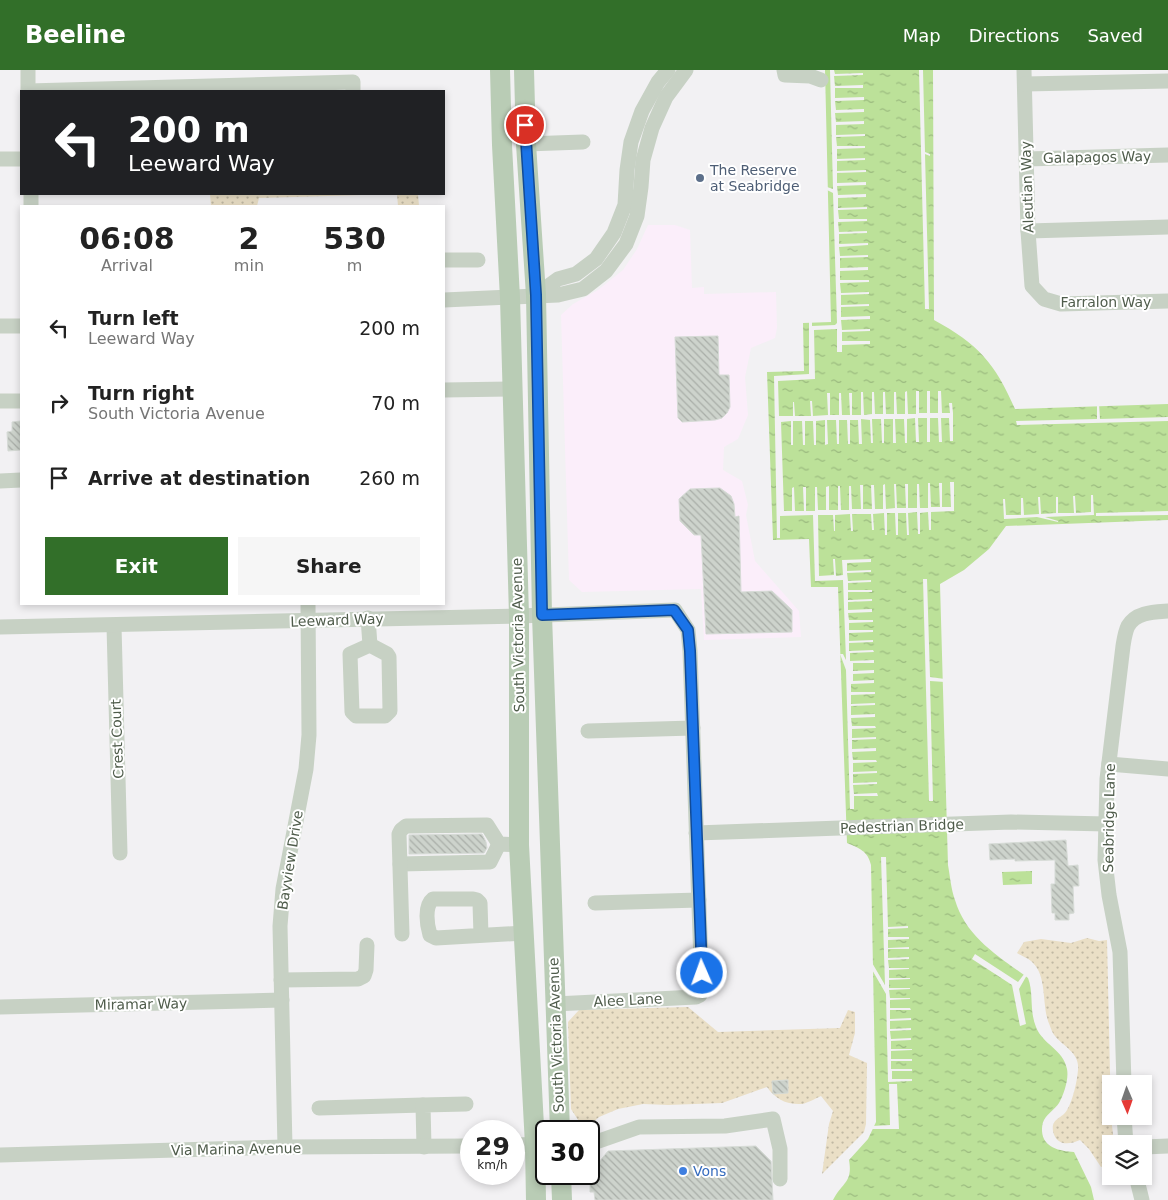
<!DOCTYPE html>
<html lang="en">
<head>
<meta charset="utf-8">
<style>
  :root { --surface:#fff; --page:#f6f6f6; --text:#222; --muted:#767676; --accent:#326f29 }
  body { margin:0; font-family:"DejaVu Sans",sans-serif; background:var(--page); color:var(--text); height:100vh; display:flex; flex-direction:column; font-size:19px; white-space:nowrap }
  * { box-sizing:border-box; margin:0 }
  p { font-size:16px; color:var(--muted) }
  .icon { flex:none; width:28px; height:28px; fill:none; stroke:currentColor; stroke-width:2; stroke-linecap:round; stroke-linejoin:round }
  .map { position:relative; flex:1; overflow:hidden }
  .details { position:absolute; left:20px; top:135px; width:425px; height:400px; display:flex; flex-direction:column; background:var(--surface); border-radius:0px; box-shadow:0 2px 8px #0003 }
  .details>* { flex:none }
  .hud { position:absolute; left:20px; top:20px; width:425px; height:105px; border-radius:0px; box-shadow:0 2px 8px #0003; background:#202124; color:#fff; overflow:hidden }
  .needle { width:32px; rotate:178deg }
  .fabs { position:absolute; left:1102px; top:1005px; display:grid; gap:10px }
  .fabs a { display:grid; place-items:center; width:50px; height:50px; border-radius:0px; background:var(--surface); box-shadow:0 2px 8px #0003; font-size:25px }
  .speed { position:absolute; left:460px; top:1050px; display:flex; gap:10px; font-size:25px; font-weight:700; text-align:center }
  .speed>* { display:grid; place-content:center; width:65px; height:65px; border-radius:50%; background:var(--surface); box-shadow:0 2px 8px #0003; line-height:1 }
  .speed small { font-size:12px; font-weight:400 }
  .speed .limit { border:2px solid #111; border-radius:8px; background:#fff; color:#111 }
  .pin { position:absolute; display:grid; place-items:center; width:42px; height:42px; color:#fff; margin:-21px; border:2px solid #fff; border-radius:50%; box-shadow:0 1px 5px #0007 }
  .me { position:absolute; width:55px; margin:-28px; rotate:358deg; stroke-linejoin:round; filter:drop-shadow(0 0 4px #0008) }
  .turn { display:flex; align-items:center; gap:18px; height:105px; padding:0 25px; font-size:22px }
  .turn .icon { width:65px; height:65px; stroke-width:2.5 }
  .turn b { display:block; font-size:35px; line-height:42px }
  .eta { display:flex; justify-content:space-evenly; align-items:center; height:85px; text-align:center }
  .eta b { font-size:30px; font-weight:800; line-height:35px }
  .action { display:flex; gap:10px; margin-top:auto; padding:10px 25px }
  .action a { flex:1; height:58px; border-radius:0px; background:var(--accent); color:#fff; font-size:20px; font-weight:800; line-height:58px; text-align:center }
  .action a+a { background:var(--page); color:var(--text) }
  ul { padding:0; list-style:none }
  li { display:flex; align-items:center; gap:15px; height:75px; padding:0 25px }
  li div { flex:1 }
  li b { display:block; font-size:19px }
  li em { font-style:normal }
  header { display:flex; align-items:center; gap:30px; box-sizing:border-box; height:70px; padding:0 25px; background:var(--accent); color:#fff }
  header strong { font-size:24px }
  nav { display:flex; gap:28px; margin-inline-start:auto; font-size:18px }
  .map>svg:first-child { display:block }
  .commercial { fill:#fbeefa }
  .park { fill:url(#park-dots) }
  .water { fill:url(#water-ripples) }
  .pier { fill:#f2f1f3 }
  .building { fill:url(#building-back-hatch); stroke:#d6dbd6 }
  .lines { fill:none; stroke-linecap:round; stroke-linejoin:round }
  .minor { stroke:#c7d1c4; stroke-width:15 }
  .major { stroke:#b9ccb5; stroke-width:20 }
  .route-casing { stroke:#114b97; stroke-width:12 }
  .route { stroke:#1a73e8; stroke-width:9 }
  .service-dot { fill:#5c6f8a; stroke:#fff; stroke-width:2 }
  .shop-dot { fill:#3f7fe0; stroke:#fff; stroke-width:2 }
  .labels { text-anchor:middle; stroke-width:4; stroke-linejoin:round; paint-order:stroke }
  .street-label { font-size:14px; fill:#4f5c4b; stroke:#fff }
  .service-label { font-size:14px; fill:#4e5e75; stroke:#fff; text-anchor:start }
  .shop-label { font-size:14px; fill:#366cbe; stroke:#fff; text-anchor:start }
</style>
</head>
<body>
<header>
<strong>Beeline</strong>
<nav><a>Map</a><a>Directions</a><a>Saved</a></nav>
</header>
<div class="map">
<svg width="1168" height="1130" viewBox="0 0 1168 1130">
  <defs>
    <pattern id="park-dots" width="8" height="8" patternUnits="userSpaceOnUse" patternTransform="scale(1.25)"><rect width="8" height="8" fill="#eadfc6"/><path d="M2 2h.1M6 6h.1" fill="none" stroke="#c0b8a3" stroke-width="1.8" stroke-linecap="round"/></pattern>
    <pattern id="water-ripples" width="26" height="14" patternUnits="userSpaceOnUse" patternTransform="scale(1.25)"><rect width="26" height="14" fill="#bce199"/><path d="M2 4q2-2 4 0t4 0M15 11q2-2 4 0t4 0" fill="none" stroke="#9bba7f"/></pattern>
    <pattern id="building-back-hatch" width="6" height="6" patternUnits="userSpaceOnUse" patternTransform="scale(1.25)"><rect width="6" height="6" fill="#cdd3cc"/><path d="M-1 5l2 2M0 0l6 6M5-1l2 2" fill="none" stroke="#a9aea8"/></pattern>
  </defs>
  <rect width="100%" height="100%" fill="#f2f1f3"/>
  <!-- commercial -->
  <path class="commercial" d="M648 155H675L690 160 692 218 704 217V224L776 222 777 258 775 268 751 278 745 307 748 345 738 369 724 377 723 400 742 411 748 435 746 445 755 491 799 541 801 567 704 570 701 519 582 522 569 510 561 245 573 234 598 220 623 200 637 179Z"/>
  <!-- park -->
  <g class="park">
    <path d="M210 124H418L419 136H398L397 124 259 128 257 136H211Z"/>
    <path d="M1087 868 1099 871 1107 870 1111 1046 1114 1074H1111V1094L1101 1097 1089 1079 1080 1070C1069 1075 1056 1076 1053 1061 1051 1048 1062 1049 1067 1040 1073 1030 1077 1012 1078 1000 1080 983 1064 977 1055 966 1053 964 1051 959 1050 956 1041 937 1048 908 1033 893 1030 889 1022 886 1017 883L1024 872 1041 869 1071 873Z"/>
    <path d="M688 937 718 962 840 958 848 940 855 942V963L849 985 867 993 866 1054 864 1062 822 1104 829 1054 833 1041 821 1026C816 1028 808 1033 802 1034 787 1035 775 1029 767 1017L722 1033 668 1035 643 1034 618 1039 599 1047 591 1054 582 1056 571 1039 568 952 579 940Z"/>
  </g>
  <!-- water -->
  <g class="water">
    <path d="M825 0H933L934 250C978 274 995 293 1015 339L1168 334V450L1006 456 989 479 964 500 940 514 948 795C950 806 951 819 955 830 966 867 998 886 1028 908 1034 923 1029 940 1036 957 1043 975 1063 979 1067 999 1069 1009 1064 1024 1059 1033 1055 1039 1048 1043 1044 1050 1042 1054 1042 1057 1042 1061 1043 1078 1060 1081 1074 1082L1091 1117 1094 1130H833C842 1112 853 1113 849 1090L868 1069 876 1052 871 795C868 781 859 778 847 773L838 517H811L809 469 773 470 767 302 804 301 803 253 831 252Z"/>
    <path d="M1032 801V814L1003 815 1002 802Z"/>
  </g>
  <!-- pier -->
  <g class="pier">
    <path d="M830 0H834L835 4 863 3V5L834 6 835 16 863 15V18H835V28L864 27V30L835 31 836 40 864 39V42L835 43 836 52 864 51V54L836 55V65L865 64V66L836 67 837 76H865V78L837 79V89L865 88V90L837 91V101L866 100V102L837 103V113L866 112V115L837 116 838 125 866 124V127L838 128V138L867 137V139L838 140 839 149H867V151L838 152 839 162 867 161V163L839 164V174L868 173V175L839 177 840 186 868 185V187L840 188V198L868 197V200L840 201V210H869V212L840 213 841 223 869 222V224L841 225V235L869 234V236L841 237V247L870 246V249L841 250 842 260 870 259V261L842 262V271H870V274L842 275V282H837V259L814 260 815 309 778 311 779 346H793V332H794L795 346H811L810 331H812L813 346 828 345 827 323H830V345H839V323H841L842 345H850L849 323H852V345H861V322H863L864 345 872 344V322H874L875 344H883V322H885L886 344H894V322H896L897 344H905V322L907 321 908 344H916V321H919V343H927V321H930V343H938V321H941L942 343H950L949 333H952L953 343V371H950L949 348H941L942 372H939L938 348H930V372H927V348H918L919 372H916L915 348 907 349V373H905L904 349H895L896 373H893V349H884V373H882L881 349H872L873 373H871L870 350 861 349 862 374H859L858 350H850V374H848L847 350H839V374H837L836 350H827L828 374 825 375V350L816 351V375H814L813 351H805V375H803L802 351H793V375H791V351L781 352 784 441H792V418L794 417 795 441H804L803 417H806V441H815V417H817L818 440H826V417L829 416V440H838V416H840L841 440H849V416H851L852 439H861L860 415H863V439H872L871 415H874L875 439H883V415L885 414 886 439 895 438 894 414H896L897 438H906L905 414H908V438H917V414H919L920 438H928V413H930L931 437H940L939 413H942V437H951L950 412H954V441L931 442V460H929L928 442 920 443V464H918L917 442 908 443 909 465H907L906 443H898V465H896L895 443H887V465H885L884 443 873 444 874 460H872L871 444H852L853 461H851L850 444 835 445V461H834L833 445H818L819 506 834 505 833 489H835L836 506 843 505 842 490 871 489V492L847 493V501L871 500V502L847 503 848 511 871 510V512L848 513V520H872V522H848V530L872 529V531L848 532V540L872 539V542L848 543 849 550H873V552L849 553V560H873V562L849 563V571L873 570V572L849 573V581L873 580 874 582 850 583V591L874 590V593H853V601L874 600V603L853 604V611L874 610V613L851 614V622H875V624L851 625V634L875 633V635L851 636V645L875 644V647L851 648 852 656H875L876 658 852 659V668L876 667V669L852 670V679L876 678V681L852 682 853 690H876L877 692 853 693V702L877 701V703L853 704V713L877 712V714L853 715 854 724 877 723 878 726H854V739H850L846 600 840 584H843L846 590 843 510 815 511 813 445 780 446V468H777L774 306 809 304V252H812V256L835 255 837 253 833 123 827 120V117L833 119Z"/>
    <path d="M919 0H923L925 82 930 84V86L925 84 929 239H925Z"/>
    <path d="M1097 334H1099L1100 349 1168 347V351L1017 355 1016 351 1097 349Z"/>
    <path d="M1091 425H1093L1094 445 1045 447 1058 451V452L1037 447 1004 449 1003 429H1005L1006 445H1021V428H1023L1024 445 1039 444 1038 427H1040L1041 444 1056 443V427H1058V443H1074L1073 426H1075L1076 443 1091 442Z"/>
    <path d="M1168 441V445L1096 446V443Z"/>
    <path d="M923 509H927L930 607 945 609V612L930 611 933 731H929Z"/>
    <path d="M881 787H886L888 857 908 856V858L888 859V867H909V869L888 870V878L909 877V879H888V888L909 887V889L888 890 889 898H909V899L889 900V908H910V909L889 910V918H910V919L889 920 890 928H910V929L890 930V938H910L911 940H890V949L911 948V950L890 951V959L911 958V960L890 961 891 969 911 968V970L891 971V979H912V980L891 981V989H912V991H891V999H912V1001H892V1009H912V1011L888 1012 886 924 871 898V891L885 915Z"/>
    <path d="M975 884 1018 912 1025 903 1027 905 1019 919 1026 954 1020 956 1012 915 972 889Z"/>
    <path d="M889 1014H897L899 1059H871L872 1056 890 1055Z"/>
  </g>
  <!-- building -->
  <g class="building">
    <path d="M718 266 719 305H729L730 337 727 343 722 348 715 350 682 352 678 348 675 267Z"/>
    <path d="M21 351V380L8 381 7 362 12 361V352Z"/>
    <path d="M720 418 731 426 734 434 735 447 739 446 741 522 772 521 792 540V562L706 564 701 465H694L680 451 679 429 690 419Z"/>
    <path d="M482 764 486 772 487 778 484 783 409 784V765Z"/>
    <path d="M1066 770 1068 796 1078 795 1079 816H1073L1074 843 1069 844V850H1055V843H1052L1051 814H1055V790L1015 791V789L990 790 989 774Z"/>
    <path d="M788 1010V1023L773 1024 772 1011Z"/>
    <path d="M756 1076 771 1091 773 1130H595L594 1122H590V1105L594 1104V1098L608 1081Z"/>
  </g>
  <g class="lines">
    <!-- minor -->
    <g class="minor">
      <path d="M28 0V21"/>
      <path d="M784 0 785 5 810 6 821 10"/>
      <path d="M1024 0 1028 161 1032 216 1044 229 1061 234 1168 231"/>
      <path d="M1025 14 1168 11"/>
      <path d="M28 21 353 12V21"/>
      <path d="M526 74 583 72"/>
      <path d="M0 89H21"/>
      <path d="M1026 89 1168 85"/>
      <path d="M31 124V136"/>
      <path d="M1028 161 1168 157"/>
      <path d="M444 190H478"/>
      <path d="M536 225 558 209 576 204 596 189 614 163 625 135 627 100 631 72 642 41 658 12 668 0"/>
      <path d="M444 230 558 225 583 219 606 201 626 174 637 146 641 117 643 90 652 58 666 27 686 0"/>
      <path d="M0 256H21"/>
      <path d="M444 320 513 319"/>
      <path d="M0 331H21"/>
      <path d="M0 411 21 410"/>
      <path d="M368 548 370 575 350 584 352 642 356 646H385L390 641 389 587 387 584 370 575"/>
      <path d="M114 556 120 783"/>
      <path d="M0 557 519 546 675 540 688 560 690 581 702 921 700 925 696 927 555 934"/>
      <path d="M588 661 693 658"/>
      <path d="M1109 694 1168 699"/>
      <path d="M696 763 1011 752 1107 754"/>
      <path d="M400 794 490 792 499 774"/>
      <path d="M595 833 699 830"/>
      <path d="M402 864 399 764 401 760 406 756 487 755 499 774 519 775"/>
      <path d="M481 865 480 833 477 830 473 829H433C424 836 427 855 430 865L436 868 524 863"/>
      <path d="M281 910 358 909 364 906 366 900 367 875"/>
      <path d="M0 937 282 930"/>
      <path d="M1124 1014 1120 882 1109 825 1105 790 1107 709 1123 576C1124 570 1125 562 1128 556 1136 542 1154 542 1168 541"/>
      <path d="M319 1038 423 1035"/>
      <path d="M1124 1046 1126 1074"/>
      <path d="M589 1073 599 1071 639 1057 725 1056 773 1049 780 1079V1109"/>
      <path d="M514 1075 546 1074"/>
      <path d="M285 1077 280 856 283 819 306 699 309 665 308 534"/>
      <path d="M424 1077 423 1035 466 1034"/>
      <path d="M1144 1077 1168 1076"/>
      <path d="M0 1085 285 1077 471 1076"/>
      <path d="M1136 1106 1142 1130"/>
    </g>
    <!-- major -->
    <g class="major">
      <path d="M500 0 502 75 510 228 519 546V775L535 1075 536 1130"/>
      <path d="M524 0 526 74 536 225 542 545 560 1061"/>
      <path d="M561 1104 562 1130"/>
    </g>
  </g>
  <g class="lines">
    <defs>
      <path id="route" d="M525 55 536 225 542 545 674 540 688 560 690 581 702 903"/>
    </defs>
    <!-- route casing -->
    <use href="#route" class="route-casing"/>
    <!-- route -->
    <use href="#route" class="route"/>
  </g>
  <!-- markers -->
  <circle class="service-dot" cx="700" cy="108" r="5"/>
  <circle class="shop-dot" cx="683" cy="1101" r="5"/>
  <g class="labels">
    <!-- street labels -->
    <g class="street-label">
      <text transform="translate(1097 87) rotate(-1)" y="5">Galapagos Way</text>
      <text transform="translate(1027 117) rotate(-92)" y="5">Aleutian Way</text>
      <text x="1106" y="237">Farralon Way</text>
      <text transform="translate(337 550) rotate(-2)" y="5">Leeward Way</text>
      <text transform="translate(518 565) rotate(-91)" y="5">South Victoria Avenue</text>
      <text transform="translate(117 669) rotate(-92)" y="5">Crest Court</text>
      <text transform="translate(1109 748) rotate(-89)" y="5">Seabridge Lane</text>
      <text transform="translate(902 756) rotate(-2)" y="5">Pedestrian Bridge</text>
      <text transform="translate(290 790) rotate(-81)" y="5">Bayview Drive</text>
      <text transform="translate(628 930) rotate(-3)" y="5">Alee Lane</text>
      <text transform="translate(141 934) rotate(-1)" y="5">Miramar Way</text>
      <text transform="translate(556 965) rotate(-92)" y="5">South Victoria Avenue</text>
      <text transform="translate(236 1079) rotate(-1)" y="5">Via Marina Avenue</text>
    </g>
    <!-- service labels -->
    <g class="service-label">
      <text x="710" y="105">The Reserve<tspan x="710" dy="16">at Seabridge</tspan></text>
    </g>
    <!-- shop labels -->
    <g class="shop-label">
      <text x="693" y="1106">Vons</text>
    </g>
  </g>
</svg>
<div class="fabs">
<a><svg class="needle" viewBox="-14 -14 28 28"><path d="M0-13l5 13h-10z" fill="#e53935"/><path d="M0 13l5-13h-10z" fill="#767676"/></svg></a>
<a><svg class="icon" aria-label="layers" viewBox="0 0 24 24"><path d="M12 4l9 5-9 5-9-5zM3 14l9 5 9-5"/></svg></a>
</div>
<div class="speed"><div>29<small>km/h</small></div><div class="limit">30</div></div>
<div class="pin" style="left:525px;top:55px;background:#d93025"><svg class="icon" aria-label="arrive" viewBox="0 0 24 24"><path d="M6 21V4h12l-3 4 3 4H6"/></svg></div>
<svg class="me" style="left:702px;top:903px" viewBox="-20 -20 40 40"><circle r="17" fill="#1a73e8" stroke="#fff" stroke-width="3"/><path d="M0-11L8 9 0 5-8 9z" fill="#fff"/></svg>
<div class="hud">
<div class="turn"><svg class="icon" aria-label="left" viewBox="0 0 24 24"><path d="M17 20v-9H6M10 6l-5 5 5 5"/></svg><div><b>200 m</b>Leeward Way</div></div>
</div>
<section class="details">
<div class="eta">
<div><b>06:08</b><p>Arrival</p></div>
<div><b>2</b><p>min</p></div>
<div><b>530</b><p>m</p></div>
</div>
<ul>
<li><svg class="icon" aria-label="left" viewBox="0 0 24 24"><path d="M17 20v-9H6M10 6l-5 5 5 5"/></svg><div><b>Turn left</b><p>Leeward Way</p></div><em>200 m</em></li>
<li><svg class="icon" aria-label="right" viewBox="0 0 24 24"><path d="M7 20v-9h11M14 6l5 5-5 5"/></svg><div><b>Turn right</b><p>South Victoria Avenue</p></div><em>70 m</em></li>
<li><svg class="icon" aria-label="arrive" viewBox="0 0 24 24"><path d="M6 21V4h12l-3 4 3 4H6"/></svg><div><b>Arrive at destination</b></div><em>260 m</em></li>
</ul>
<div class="action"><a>Exit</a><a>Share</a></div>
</section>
</div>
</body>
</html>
